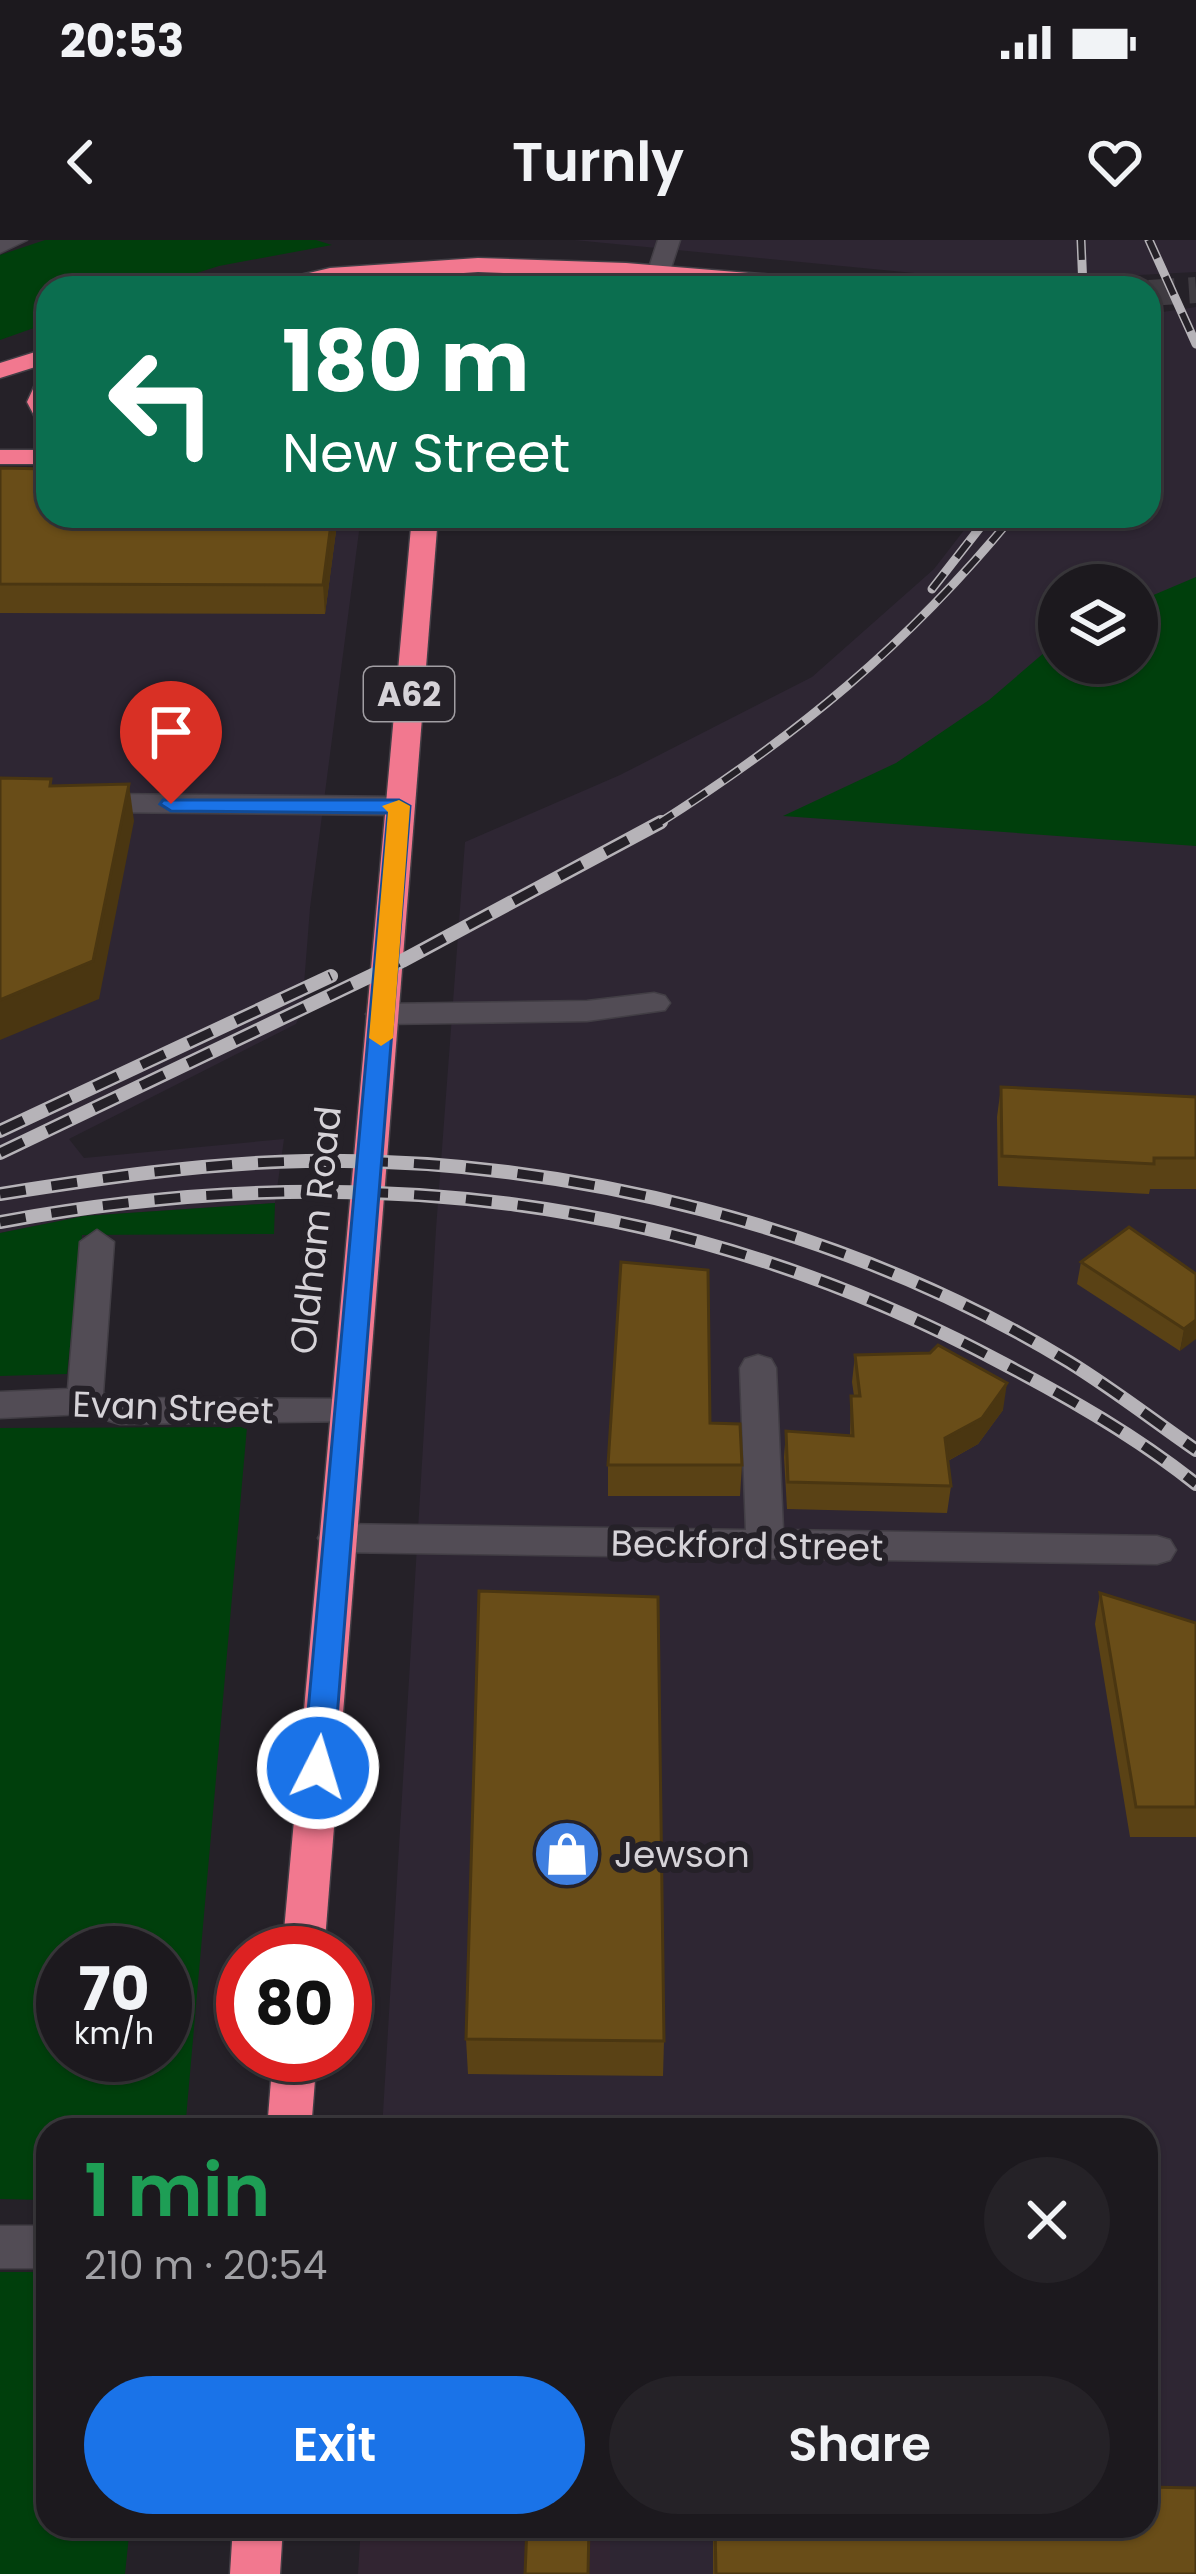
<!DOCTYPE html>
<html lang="en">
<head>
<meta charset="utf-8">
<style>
  :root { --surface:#1c191e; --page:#252227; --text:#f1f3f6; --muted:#a0a0a4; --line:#3a383c; --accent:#1a73e8 }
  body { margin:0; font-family:Poppins,sans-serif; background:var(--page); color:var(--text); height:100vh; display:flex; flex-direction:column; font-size:45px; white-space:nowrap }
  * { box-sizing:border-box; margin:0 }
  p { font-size:39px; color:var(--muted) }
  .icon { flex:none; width:66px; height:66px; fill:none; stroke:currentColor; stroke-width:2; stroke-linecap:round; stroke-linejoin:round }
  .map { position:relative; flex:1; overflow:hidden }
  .sheet { position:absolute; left:36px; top:1878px; width:1122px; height:420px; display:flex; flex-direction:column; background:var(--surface); border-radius:36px; box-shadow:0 3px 9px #0004,0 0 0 3px var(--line) }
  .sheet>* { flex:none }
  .top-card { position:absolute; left:36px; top:36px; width:1125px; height:252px; border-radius:36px; box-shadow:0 3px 9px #0004,0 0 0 3px var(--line); background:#0b6e4f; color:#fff; overflow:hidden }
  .fabs { position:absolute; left:1038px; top:324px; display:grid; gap:24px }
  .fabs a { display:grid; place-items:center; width:120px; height:120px; border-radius:50%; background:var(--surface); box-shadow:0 3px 9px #0004,0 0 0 3px var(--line); font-size:60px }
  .speed { position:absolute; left:36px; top:1686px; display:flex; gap:24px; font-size:60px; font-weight:700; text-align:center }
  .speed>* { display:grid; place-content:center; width:156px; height:156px; border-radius:50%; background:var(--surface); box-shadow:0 3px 9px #0004,0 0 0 3px var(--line); line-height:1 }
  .speed small { font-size:30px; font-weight:400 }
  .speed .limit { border:18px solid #d22; background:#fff; color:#111 }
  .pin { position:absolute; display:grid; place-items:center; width:102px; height:102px; color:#fff; margin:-123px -51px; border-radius:50% 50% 50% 0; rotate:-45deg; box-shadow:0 0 12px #0007 }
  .pin .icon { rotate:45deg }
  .me { position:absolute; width:132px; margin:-66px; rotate:5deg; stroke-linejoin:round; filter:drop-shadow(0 0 9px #0008) }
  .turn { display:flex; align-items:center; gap:42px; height:252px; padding:0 48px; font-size:54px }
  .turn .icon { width:156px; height:156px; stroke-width:2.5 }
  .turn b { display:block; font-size:84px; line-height:102px }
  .round { display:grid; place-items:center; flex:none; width:126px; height:126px; border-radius:63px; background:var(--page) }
  .headline { display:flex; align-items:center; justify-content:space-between; height:204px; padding:0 48px }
  h1 { font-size:72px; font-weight:600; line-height:90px; color:#1e9e55 }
  .primary-button { display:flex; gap:24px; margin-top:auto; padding:24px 48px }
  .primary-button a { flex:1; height:138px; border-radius:72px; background:var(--accent); color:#fff; font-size:48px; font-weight:600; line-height:138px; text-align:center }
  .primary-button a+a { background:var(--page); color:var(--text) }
  .status { display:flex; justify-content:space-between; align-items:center; height:84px; padding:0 60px; background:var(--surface); direction:ltr }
  .status svg { height:33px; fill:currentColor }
  header { display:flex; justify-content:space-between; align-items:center; height:156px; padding:0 48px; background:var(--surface); font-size:54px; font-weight:600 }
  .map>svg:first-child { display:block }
  .commercial { fill:#322532 }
  .built { fill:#2e2633; fill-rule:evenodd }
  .green { fill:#003f0c; fill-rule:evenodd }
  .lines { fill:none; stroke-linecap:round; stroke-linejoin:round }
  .highway-tunnel { stroke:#403c42; stroke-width:26; stroke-dasharray:26 14; stroke-linecap:butt }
  .minor-casing { stroke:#423e45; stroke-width:3 }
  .highway-casing { stroke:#423e45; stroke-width:3 }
  .minor { fill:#524c55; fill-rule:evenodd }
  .highway { fill:#f2788f; fill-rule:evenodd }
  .rail-far1-casing { stroke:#b6b3b8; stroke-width:9 }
  .rail-casing { stroke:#b6b3b8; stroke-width:14 }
  .rail-far1 { stroke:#252128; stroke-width:6; stroke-dasharray:20; stroke-linecap:butt }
  .rail { stroke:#252128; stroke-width:9; stroke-dasharray:26; stroke-linecap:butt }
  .wall { fill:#5a4215 }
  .shaded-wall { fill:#4a3611 }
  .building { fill:#694d18; stroke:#4a3611; stroke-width:3 }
  .route { fill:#1a73e8; stroke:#114b97; stroke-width:3 }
  .slow { fill:#f59e0b }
  .labels { text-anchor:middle; stroke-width:12; stroke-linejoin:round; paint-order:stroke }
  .shield { fill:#252128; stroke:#a19ea3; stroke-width:3 }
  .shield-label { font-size:33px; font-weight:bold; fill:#d6d3d8 }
  .street-label { font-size:36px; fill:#d6d3d8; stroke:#252128 }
  .poi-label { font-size:36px; fill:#d6d3d8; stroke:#252128; text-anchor:start }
</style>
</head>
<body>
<div class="status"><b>20:53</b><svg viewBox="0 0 49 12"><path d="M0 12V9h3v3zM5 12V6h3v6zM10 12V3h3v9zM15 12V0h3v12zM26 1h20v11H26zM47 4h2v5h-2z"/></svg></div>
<header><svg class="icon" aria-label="back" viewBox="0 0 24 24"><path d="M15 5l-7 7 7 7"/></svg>Turnly<svg class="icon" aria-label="heart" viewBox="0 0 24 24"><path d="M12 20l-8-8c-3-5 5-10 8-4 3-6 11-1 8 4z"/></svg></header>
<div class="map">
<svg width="1196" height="2334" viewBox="0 0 1196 2334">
  <rect width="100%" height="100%" fill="#252128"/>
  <!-- commercial -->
  <path class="commercial" d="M361 2286H610V2334H358Z"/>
  <!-- built -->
  <g class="built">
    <path d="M574 0H1196V32L1007 42Z"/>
    <path d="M1196 67V2334H610V2286H1146V1890H382L436 989 465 602 620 535 812 437 934 329 975 276H1149V74ZM1059 345H1137V423H1059Z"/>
    <path d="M0 248 48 276H361L310 668 302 770 296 784 69 899 84 918 284 899 275 963 84 976 0 993Z"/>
  </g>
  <!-- green -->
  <g class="green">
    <path d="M45 0H316L332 5 219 26 149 48H48V83L0 100V15Z"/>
    <path d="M1196 337V606L783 576 896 523 989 460 1059 400V423H1137V362Z"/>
    <path d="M275 963 274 994 82 995 67 1134 0 1136V993L84 976Z"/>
    <path d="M247 1187 185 1890H48V1960L0 1959V1188ZM63 1713H165V1815H63Z"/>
    <path d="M0 2032H48V2286H130L125 2334H0Z"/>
  </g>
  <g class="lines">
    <!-- highway-tunnel -->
    <path class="highway-tunnel" d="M1149 53 1196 50"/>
    <defs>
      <g id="minor">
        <path d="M0 0H27L0 13Z"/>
        <path d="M658 0H680L670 31 659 38 648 31Z"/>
        <path d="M0 553 399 557 414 566 399 575 0 571Z"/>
        <path d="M654 753 665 756 670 763 665 770 587 781 382 784 366 774 382 764 587 761Z"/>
        <path d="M97 990 114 1002 103 1153 120 1158 346 1159 359 1163 364 1172 359 1181 120 1184 85 1174 0 1178V1152L68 1149 80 1002Z"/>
        <path d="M758 1115 771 1119 776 1128 783 1290 1157 1296 1170 1300 1176 1310 1170 1320 1157 1324 337 1312 324 1308 318 1298 324 1288 337 1284 746 1290 740 1128 745 1119Z"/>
        <rect x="0" y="1986" width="48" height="42"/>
      </g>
      <g id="highway">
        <path d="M478 18 626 23 849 41 860 48 478 32 245 48 330 28Z"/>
        <path d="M48 108V123L0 138V123Z"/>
        <path d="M48 134V187L39 185 27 162 39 136Z"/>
        <rect x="0" y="210" width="48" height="14"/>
        <path d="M412 276H438L324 1713H282Z"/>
        <path d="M273 1815H317L311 1890H267Z"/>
        <path d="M233 2286H283L280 2334H230Z"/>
      </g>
    </defs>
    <!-- minor casing -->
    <use href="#minor" class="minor-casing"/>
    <!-- highway casing -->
    <use href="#highway" class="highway-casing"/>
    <!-- minor -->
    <use href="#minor" class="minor"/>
    <!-- highway -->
    <use href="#highway" class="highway"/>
    <defs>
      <g id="rail-far1">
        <path d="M1081 0 1083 48"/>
        <path d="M1149 0 1196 104"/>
        <path d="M932 349 989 276"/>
        <path d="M656 585C797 496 907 405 1013 276"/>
      </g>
      <g id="rail">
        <path d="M0 891 331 736"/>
        <path d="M0 913 402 721 661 582"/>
        <path d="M0 954C102 938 203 923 306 921 566 917 847 987 1069 1122 1113 1149 1154 1181 1196 1210"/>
        <path d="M0 982C351 917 686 953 1004 1124 1071 1159 1137 1197 1196 1244"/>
      </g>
    </defs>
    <!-- rail-far1 casing -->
    <use href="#rail-far1" class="rail-far1-casing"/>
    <!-- rail casing -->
    <use href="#rail" class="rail-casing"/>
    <!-- rail-far1 -->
    <use href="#rail-far1" class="rail-far1"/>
    <!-- rail -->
    <use href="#rail" class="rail"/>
  </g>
  <!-- wall -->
  <g class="wall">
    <path d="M0 228 48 276H338L325 374 0 373Z"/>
    <path d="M1001 847 1196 857V949H1150L1149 954 998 946 997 877Z"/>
    <path d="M1081 1022 1196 1034 1180 1111 1077 1044Z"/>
    <path d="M855 1115 1003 1170 978 1204 948 1221 951 1246 947 1273 787 1269 784 1217 786 1191 850 1196 851 1156H854L852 1142Z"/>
    <path d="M710 1183 742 1225 740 1256H608V1225Z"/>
    <path d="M1100 1353 1196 1383V1597H1130L1095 1384Z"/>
    <path d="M466 1799 664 1801 663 1836 468 1834Z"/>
    <path d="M713 2286H1146L1196 2334H713Z"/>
  </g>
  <!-- shaded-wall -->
  <g class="shaded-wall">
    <path d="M332 276H338L325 374 323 345Z"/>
    <path d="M129 544 134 581 99 759 0 800V760Z"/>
    <path d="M1196 1080V1099L1180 1111 1184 1089Z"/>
    <path d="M1007 1143 1003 1170 978 1204 942 1224 945 1198Z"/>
  </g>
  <!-- building -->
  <g class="building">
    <path d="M378 39 377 48H252L254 40Z"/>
    <path d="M0 228 48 229V276H332L323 345 0 344Z"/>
    <path d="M0 538 51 539 50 546 129 544 93 721 0 760Z"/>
    <path d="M1001 847 1196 857V918H1154V924L1002 916Z"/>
    <path d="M1129 987 1196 1034V1080L1184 1089 1081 1022Z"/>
    <path d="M621 1022 708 1030 710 1183 740 1184 742 1225H608Z"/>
    <path d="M938 1105 1007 1143 982 1178 945 1198 951 1246 788 1242 786 1191 853 1196 851 1156H860L855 1115 930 1113Z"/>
    <path d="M479 1351 658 1357 664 1801 466 1799Z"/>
    <path d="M1100 1353 1196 1383V1567H1136Z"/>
    <path d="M1146 2247 1196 2248V2334H716L715 2286H1146Z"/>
    <path d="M527 2286H589L588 2334H525Z"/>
  </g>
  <!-- route -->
  <path class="route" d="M163 560H399L410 566 333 1528 318 1541 303 1528 388 573 171 571 160 564Z"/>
  <!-- slow -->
  <path class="slow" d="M399 560 410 566 393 798 381 806 369 798 388 572 382 566Z"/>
  <!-- icons -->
  <defs>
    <symbol id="shop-disc" viewBox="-11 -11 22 22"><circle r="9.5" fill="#3f7fe0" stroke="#252128"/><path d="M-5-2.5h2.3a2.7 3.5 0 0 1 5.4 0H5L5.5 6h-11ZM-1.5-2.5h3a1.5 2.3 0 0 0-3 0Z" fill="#fff"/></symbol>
  </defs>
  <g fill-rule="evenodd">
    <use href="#shop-disc" x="529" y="1576" width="76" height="76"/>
  </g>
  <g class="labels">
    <!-- shield labels -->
    <rect class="shield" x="364" y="427" width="90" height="54" rx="9"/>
    <g class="shield-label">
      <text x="409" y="466">A62</text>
    </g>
    <!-- street labels -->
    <g class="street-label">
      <text transform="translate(315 990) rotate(-84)" y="13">Oldham Road</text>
      <text transform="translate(173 1167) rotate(2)" y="13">Evan Street</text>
      <text transform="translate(747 1305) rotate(1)" y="13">Beckford Street</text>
    </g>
    <!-- poi labels -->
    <g class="poi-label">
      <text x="614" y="1627">Jewson</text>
    </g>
  </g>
</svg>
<div class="fabs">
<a><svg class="icon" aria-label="layers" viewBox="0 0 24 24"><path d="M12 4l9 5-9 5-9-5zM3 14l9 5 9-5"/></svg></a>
</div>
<div class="speed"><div>70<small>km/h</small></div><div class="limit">80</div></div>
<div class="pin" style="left:171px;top:564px;background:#d93025"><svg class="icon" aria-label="arrive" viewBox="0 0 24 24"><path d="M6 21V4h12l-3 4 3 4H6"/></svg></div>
<svg class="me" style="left:318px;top:1528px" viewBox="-20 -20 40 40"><circle r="17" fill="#1a73e8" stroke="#fff" stroke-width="3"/><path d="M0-11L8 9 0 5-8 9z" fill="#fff"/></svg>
<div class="top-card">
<div class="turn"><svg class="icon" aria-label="left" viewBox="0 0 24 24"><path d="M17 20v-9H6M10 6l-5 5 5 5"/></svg><div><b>180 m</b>New Street</div></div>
</div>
<section class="sheet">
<div class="headline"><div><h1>1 min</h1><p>210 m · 20:54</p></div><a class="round"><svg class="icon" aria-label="close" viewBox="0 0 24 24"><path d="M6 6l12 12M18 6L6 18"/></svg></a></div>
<div class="primary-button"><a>Exit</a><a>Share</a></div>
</section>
</div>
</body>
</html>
